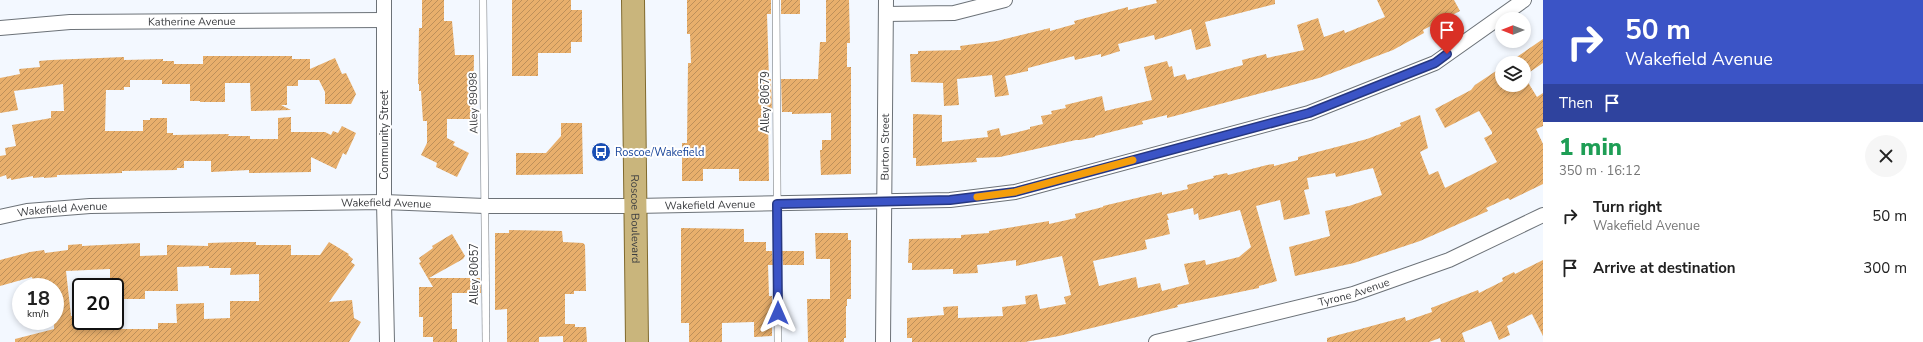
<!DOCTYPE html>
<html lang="en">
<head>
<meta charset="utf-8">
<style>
  :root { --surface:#fff; --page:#f6f6f6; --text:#222; --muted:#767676 }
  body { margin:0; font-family:"Nunito Sans",sans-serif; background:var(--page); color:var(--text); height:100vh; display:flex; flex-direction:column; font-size:15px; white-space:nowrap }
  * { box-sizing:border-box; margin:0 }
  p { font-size:13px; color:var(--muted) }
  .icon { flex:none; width:22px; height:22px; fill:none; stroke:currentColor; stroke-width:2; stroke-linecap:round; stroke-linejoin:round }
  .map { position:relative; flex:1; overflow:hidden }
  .sheet { display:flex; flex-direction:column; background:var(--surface); width:380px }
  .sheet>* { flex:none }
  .hud { background:#3b54c6; color:#fff; overflow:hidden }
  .needle { width:26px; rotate:270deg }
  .fabs { position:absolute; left:1495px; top:12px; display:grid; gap:8px }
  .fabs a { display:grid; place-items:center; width:36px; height:36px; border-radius:50%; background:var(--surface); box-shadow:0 2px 6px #0003; font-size:20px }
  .speed { position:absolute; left:12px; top:278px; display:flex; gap:8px; font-size:20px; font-weight:700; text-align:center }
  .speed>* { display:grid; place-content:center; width:52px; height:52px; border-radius:50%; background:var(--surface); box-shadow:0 2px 6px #0003; line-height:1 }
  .speed small { font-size:10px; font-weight:400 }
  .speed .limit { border:2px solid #111; border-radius:6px; background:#fff; color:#111 }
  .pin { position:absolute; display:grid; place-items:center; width:34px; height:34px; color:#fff; margin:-41px -17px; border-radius:50% 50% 50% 0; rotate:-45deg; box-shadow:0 0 4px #0007 }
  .pin .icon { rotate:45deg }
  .me { position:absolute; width:44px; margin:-22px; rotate:0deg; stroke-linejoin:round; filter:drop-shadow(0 0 3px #0008) }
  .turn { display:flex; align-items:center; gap:14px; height:84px; padding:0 16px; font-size:18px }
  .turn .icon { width:52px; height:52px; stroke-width:2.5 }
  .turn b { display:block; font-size:28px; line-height:34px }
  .then { display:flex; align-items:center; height:38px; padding:0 16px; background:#0003; gap:8px; font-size:15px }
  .round { display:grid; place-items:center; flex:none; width:42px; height:42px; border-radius:21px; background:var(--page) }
  .summary { display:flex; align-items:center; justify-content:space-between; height:68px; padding:0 16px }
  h1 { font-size:24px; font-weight:800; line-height:30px; color:#1e9e55 }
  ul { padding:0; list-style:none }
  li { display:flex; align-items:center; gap:12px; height:52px; padding:0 16px }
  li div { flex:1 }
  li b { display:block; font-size:15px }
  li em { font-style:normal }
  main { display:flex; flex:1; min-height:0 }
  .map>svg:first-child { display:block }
  .building { fill:url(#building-hatch); fill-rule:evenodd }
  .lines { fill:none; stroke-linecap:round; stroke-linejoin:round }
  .lane-casing { stroke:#6c7278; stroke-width:8 }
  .street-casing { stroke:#6c7278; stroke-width:16 }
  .primary-casing { stroke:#806a2e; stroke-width:24 }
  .lane { stroke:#fff; stroke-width:7 }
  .street { stroke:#fff; stroke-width:14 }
  .primary { stroke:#c9b57c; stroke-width:22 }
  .route-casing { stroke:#263781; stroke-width:10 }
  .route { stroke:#3b54c6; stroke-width:7 }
  .slow { stroke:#f59e0b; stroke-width:7 }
  .labels { text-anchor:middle; stroke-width:4; stroke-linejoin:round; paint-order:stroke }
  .street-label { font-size:11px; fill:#3b3d40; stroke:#fff }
  .transit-label { font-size:11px; fill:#164399; stroke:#fff; text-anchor:start }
</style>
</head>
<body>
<main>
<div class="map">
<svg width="1543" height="342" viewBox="0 0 1543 342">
  <defs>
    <pattern id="building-hatch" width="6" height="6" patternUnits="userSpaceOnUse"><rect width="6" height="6" fill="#e8af6c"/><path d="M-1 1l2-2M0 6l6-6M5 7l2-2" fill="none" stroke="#bd905a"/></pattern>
  </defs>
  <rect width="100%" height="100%" fill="#f3f8ff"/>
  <!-- building -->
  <g class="building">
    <path d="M422 0H444V21H452L455 55H474L473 119H447V138L455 142 453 145 469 153 457 177 436 167 437 163 421 155 427 143V121H423L421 91H419V84H418L419 28H422Z"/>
    <path d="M512 0H571V10H582V42H571V53H538V76H512Z"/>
    <path d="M687 0H771V14H767L769 79H771L772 112H768L769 181H739V169H703V181H682V143H687L688 63H691L690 34H687Z"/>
    <rect x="781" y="0" width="19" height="14"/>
    <path d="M826 0H849L850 43H847V67H851V174H848L821 175 820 150H822V140H831V113L792 114V112H782L781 79H818L820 42H826Z"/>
    <path d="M1156 0H1275V4L1205 22 1211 46 1196 50 1191 29 1155 40 1154 35 1118 44 1120 51 1101 57V54L1075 60 1074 56 1028 68V71L1005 76 1009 95 995 97 992 75 957 79 959 105 944 106 943 83 911 82 910 54H918V51L961 50 960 46 997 41 1050 28V31L1075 24 1074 21 1128 7V10L1157 3Z"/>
    <path d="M1377 0H1454L1460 11 1423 30 1424 33 1393 50 1319 78 1167 118V115L1142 121 1143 124 1095 136V137L1080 140H1076L1000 157 976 158 977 162 919 166H916V158H913V114L942 115V142L988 137 987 131 999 128 1001 136 1030 129V127L1043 124 1041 116 1052 114 1051 111 1066 108 1065 105 1102 96 1105 111 1152 100 1144 67 1167 61 1169 67 1172 66 1174 77 1185 74 1187 80 1243 65 1242 60 1266 54 1267 58 1304 50 1297 25 1318 18 1324 37 1344 30 1345 33 1385 17Z"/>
    <path d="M1543 39V63L1524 76 1537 97 1543 93V126L1536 129 1543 144V184L1510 200 1508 198 1486 208 1488 211 1420 241 1354 263 1295 276 1289 247 1330 236 1325 211 1349 206 1382 195 1373 168 1336 177 1335 173 1307 178 1309 189 1304 190 1310 214 1284 220 1280 200 1256 206 1277 281 1259 286V288L1177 305 1178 307 1059 336 1025 342H912V338H907V318L944 315 943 307 958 306V318L1003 316 1002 307 1026 304 1025 296 1037 294 1040 309 1066 304 1064 297 1071 295 1062 256 1016 266V260L977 265 978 273 953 274V269L912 270V263H908L909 239 961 238V235L989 233V231L1049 221V224L1076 218 1075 214 1103 207V206L1162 192V195L1188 189 1187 185 1214 178 1213 176 1227 173 1228 175 1267 165 1274 164V166L1298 160V157L1367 139 1401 126 1400 123 1420 115 1428 148 1420 152 1429 175 1438 171 1445 188 1497 162 1484 138 1492 134V132L1479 111 1445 128 1435 109 1471 90 1475 85 1502 67V85H1524V63H1508ZM1193 208 1194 215 1198 213 1199 220 1240 210 1251 247 1239 257 1206 265 1205 260 1184 264 1189 284 1162 291 1160 283 1138 288 1136 277 1099 286 1093 261 1147 249 1145 240 1170 234 1167 220H1169L1167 214Z"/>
    <path d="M203 56H292V59H310V69L335 58 342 74 346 73 356 94 351 104H325V92L319 80H298V86H287V105H281L291 110 251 111 250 83H225V102H200V101H190V84H162V80H130V87H124V90H106L105 131H143V120H150V118H167V133H173V135L229 134 228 136H250V139H278V118L291 117V132H325L331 135 333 131 338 133 342 126 356 133 346 155 343 153 336 169 311 157V172L249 173V170L211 172V161H184V168H177V170L122 171V173L57 175V177L44 178V177L33 178V176L11 180V178L7 179 6 175 0 177V156L6 155 5 148 16 146 12 125 51 118V111H64L63 84 14 91 18 110 0 113V78L20 74 19 69 40 67 39 61 51 60 124 57V60L163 59V61H174V64H203Z"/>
    <path d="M561 123H582L583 174 516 175V153H546L561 136Z"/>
    <path d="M681 228 744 229V242H766V251H772L773 265H768L769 296H772V336L754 337V322L722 323V342H689V323H681Z"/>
    <path d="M509 230 562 231 563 242 583 243 585 245 586 291H574V294H565V324H575V327H586L587 342H563V336L539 337V342H507V309L495 310V233H509Z"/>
    <path d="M815 233H848V240H851V299H847V306H846V338H844V342H808L807 299H830V259H816Z"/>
    <path d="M452 234 465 256 463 259 429 278H480L481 293H452V329H457V342H433V337H423V317H419V287H433L419 263 421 262 419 258 433 248 432 246Z"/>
    <path d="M239 242H256V245H291V255H320L329 242 349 254 348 255 353 259 351 262 355 265 329 302 352 300 354 318 361 322 349 342H15V339L54 329 55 284 34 286 32 277 0 286V260L30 252 44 250 45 253 68 250V245L82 244V246L140 243V256L167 255V245L208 246V243ZM209 266V268H231L230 275 259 274V301H230V318L204 319V303L176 304 177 323H158V329H118V321H106V329H76V325L74 326 73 316H71L66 271 110 269V278H116V299H145V291H178L177 267Z"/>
    <path d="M782 251H804V265H783Z"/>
    <path d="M1543 260V336L1532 314 1507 326 1510 335 1499 340 1491 321 1462 333 1465 342H1441L1440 338 1429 342H1327V338L1405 317 1406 321 1432 312 1431 308 1478 290 1479 293 1503 281 1502 278 1514 272 1515 274Z"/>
  </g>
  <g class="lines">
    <defs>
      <g id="lane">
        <path d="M483 0 486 342"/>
        <path d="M776 0 778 342"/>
      </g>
      <g id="street">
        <path d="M384 0V202L387 342"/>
        <path d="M886 14 954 13 1005 0"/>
        <path id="s1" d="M0 28 70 22 384 20"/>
        <path id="s2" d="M0 217 27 211 90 206 384 202 485 206H635L950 200 1015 192 1309 113 1435 63 1524 0"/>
        <path id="s3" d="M883 342 886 0"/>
        <path id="s4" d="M1156 342 1353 294 1449 260 1543 215"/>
      </g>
      <g id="primary">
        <path id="s5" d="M633 0 637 342"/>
      </g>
    </defs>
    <!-- lane casing -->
    <use href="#lane" class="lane-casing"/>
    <!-- street casing -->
    <use href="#street" class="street-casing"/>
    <!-- primary casing -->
    <use href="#primary" class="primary-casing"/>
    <!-- lane -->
    <use href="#lane" class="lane"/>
    <!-- street -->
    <use href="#street" class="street"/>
    <!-- primary -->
    <use href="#primary" class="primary"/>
  </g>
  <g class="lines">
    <defs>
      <path id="route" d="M778 313 777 204 950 200 1015 192 1309 113 1435 63 1447 54"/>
    </defs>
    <!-- route casing -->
    <use href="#route" class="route-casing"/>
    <!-- route -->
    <use href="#route" class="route"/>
    <!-- slow -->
    <path class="slow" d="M977 197 1015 192 1133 160"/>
  </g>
  <!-- icons -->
  <defs>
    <symbol id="bus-disc" viewBox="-11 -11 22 22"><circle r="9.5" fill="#1a4fb4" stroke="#fff"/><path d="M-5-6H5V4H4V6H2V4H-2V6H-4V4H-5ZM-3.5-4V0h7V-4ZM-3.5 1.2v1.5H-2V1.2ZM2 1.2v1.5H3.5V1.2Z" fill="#fff"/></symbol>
  </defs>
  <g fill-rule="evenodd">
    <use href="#bus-disc" x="590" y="141" width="22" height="22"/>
  </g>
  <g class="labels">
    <!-- street labels -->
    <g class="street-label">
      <text dy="4" stroke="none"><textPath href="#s1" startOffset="192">Katherine Avenue</textPath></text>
      <text transform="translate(765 102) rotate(-90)" y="4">Alley 80679</text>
      <text transform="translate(473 103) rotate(-91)" y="4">Alley 89098</text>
      <text transform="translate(384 135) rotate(-90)" y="4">Community Street</text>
      <text dy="4" stroke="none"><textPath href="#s3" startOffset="195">Burton Street</textPath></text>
      <text dy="4" stroke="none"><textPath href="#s2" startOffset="387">Wakefield Avenue</textPath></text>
      <text dy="4" stroke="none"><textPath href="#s2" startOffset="711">Wakefield Avenue</textPath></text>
      <text dy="4" stroke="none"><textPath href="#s2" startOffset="63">Wakefield Avenue</textPath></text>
      <text dy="4" stroke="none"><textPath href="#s5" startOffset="219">Roscoe Boulevard</textPath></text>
      <text transform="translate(474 274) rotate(-90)" y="4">Alley 80657</text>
      <text dy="4" stroke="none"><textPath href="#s4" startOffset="204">Tyrone Avenue</textPath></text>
    </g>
    <!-- transit labels -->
    <g class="transit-label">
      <text x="615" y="156">Roscoe/Wakefield</text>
    </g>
  </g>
</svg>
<div class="fabs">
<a><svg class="needle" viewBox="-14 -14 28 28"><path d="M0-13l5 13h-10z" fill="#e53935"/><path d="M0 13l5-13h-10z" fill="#767676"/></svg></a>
<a><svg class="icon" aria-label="layers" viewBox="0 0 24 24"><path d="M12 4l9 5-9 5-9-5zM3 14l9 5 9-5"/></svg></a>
</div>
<div class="speed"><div>18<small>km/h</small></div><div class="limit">20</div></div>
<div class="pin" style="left:1447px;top:54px;background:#d93025"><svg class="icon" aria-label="arrive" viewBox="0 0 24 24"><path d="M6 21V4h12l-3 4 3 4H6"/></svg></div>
<svg class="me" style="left:778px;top:313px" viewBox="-20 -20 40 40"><path d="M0-17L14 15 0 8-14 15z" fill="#3b54c6" stroke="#fff" stroke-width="4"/></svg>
</div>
<section class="sheet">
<div class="hud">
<div class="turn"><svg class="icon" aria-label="right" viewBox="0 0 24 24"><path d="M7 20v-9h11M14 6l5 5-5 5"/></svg><div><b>50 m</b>Wakefield Avenue</div></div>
<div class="then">Then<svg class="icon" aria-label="arrive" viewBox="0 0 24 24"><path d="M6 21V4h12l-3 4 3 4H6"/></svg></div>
</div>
<div class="summary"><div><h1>1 min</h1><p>350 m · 16:12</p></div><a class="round"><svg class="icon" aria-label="close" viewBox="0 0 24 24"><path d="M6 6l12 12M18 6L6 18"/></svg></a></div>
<ul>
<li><svg class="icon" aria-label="right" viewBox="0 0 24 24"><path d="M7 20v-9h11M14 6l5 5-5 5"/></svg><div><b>Turn right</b><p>Wakefield Avenue</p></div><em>50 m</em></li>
<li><svg class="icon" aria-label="arrive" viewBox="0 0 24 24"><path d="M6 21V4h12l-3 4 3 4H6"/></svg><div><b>Arrive at destination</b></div><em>300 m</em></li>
</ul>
</section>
</main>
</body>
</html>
